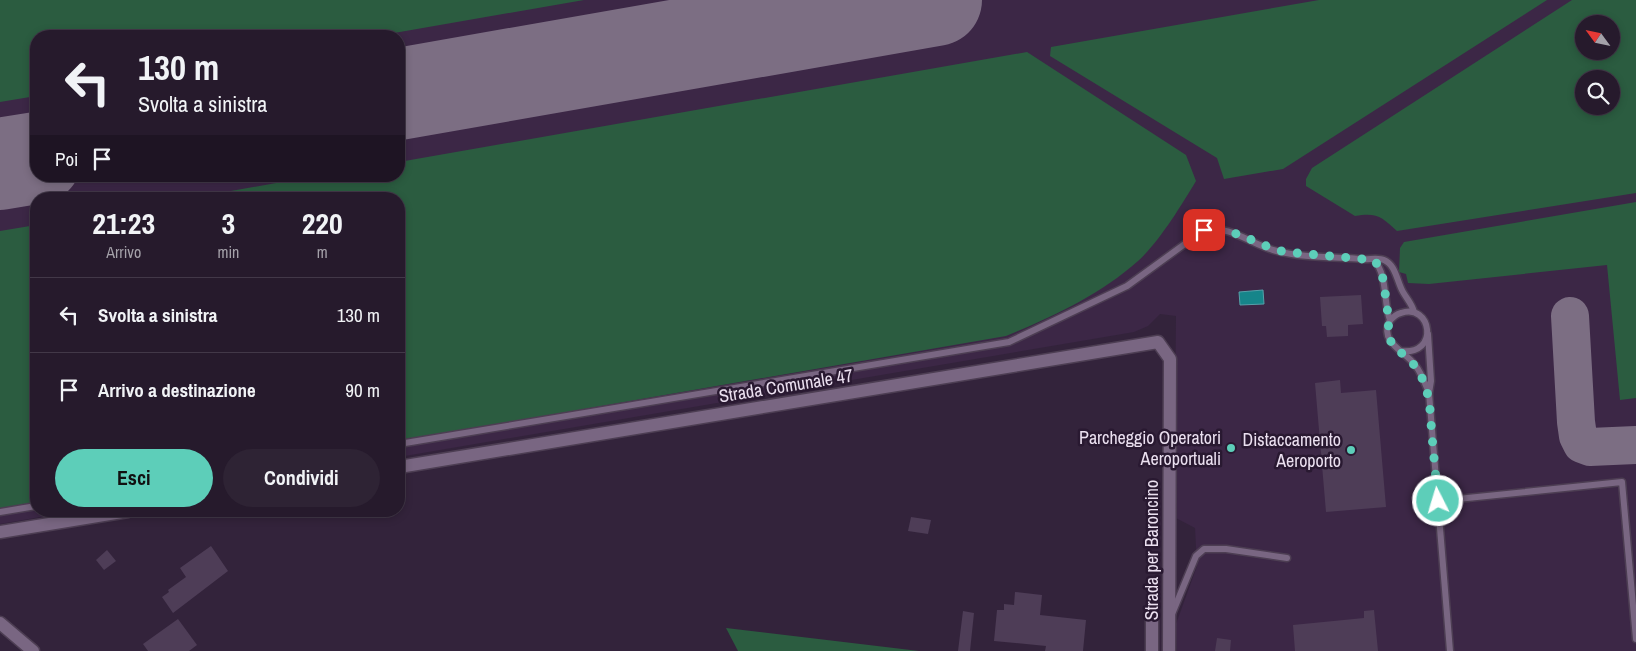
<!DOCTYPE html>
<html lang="it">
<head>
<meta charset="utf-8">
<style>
  :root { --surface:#261a2c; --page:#2e2334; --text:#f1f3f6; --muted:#a4a1a9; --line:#423848; --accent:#5dceb9 }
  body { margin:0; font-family:"Archivo Narrow",sans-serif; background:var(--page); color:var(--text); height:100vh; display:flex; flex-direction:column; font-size:19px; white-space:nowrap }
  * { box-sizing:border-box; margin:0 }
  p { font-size:16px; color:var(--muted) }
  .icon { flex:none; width:28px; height:28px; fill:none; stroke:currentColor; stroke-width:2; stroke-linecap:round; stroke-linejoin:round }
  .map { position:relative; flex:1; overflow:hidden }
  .side { position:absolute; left:30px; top:192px; width:375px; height:325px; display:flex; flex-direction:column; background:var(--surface); border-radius:20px; box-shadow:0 2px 8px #0003,0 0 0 1px var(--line) }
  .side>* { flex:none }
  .hud { position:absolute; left:30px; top:30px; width:375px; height:152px; border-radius:20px; box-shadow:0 2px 8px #0003,0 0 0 1px var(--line); background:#261a2c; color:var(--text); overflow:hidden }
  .needle { width:32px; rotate:303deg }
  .controls { position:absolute; left:1575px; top:15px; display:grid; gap:10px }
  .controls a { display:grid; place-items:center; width:45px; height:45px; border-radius:50%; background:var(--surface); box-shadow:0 2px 8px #0003,0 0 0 1px var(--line); font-size:25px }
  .pin { position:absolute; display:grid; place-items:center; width:42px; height:42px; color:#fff; margin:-21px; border-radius:10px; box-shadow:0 2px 8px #0006 }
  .me { position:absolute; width:55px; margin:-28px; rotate:355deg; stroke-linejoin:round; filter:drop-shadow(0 0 4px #0008) }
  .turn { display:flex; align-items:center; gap:18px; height:105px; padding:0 25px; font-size:22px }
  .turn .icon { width:65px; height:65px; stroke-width:2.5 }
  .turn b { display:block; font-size:35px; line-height:42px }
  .then { display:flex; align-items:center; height:48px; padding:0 25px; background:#0003; gap:10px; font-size:19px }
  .eta { display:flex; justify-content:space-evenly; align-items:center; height:85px; text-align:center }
  .eta b { font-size:30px; font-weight:700; line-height:35px }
  .action { display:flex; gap:10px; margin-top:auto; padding:10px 25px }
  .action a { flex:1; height:58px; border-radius:30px; background:var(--accent); color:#111; font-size:20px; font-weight:700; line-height:58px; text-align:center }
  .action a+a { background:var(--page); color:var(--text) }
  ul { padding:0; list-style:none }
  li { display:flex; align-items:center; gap:15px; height:75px; padding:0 25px; border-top:1px solid var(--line) }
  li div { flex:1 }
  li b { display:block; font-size:19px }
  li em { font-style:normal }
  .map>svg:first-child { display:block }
  .built { fill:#3c2746; fill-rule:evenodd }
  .green { fill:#2b5c40; fill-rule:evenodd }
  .water { fill:#16858a; stroke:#56a0a9 }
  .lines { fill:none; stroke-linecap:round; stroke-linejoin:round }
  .taxiway { stroke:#7c6e83; stroke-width:38 }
  .runway { stroke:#7c6e83; stroke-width:92 }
  .building { fill:#4e3d57 }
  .lane-casing { stroke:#4d3e53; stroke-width:9 }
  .street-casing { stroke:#4d3e53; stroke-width:15 }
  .lane { stroke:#796682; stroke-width:6 }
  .street { stroke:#796682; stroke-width:12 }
  .route { stroke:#5dceb9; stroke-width:9; stroke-dasharray:0 16.2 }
  .poi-dot { fill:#5dceb9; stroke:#291931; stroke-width:2 }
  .labels { text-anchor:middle; stroke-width:5; stroke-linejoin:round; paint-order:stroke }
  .street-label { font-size:18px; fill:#ebe0f0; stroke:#291931 }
  .poi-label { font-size:18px; fill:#ebe0f0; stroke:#291931; text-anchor:end }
</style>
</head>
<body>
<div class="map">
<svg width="1636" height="651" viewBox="0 0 1636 651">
  <rect width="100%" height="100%" fill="#33233b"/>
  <!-- built -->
  <path class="built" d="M0 0H1636V651H1177L1176 624 1197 566 1195 528 1174 517 1176 316 1160 314 1148 326 1134 332 399 457V199H36V511H75L0 524ZM1584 24H1611V51H1584ZM36 36H399V176H36ZM1584 79H1611V106H1584Z"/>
  <!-- green -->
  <g class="green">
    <path d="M0 0H584L377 36H36V96L0 102Z"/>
    <path d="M1319 0H1547L1283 169 1224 179 1217 158 1050 56 1051 47Z"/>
    <path d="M1572 0H1636V193L1397 231C1382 217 1377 212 1355 216L1306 186V179L1312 168ZM1584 24H1611V51H1584ZM1584 79H1611V106H1584Z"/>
    <path d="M1027 52 1186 155 1196 181C1181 206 1159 242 1138 261 1100 295 1052 317 1006 336L399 441V199H186L315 176H399V162Z"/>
    <path d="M1636 202V398L1620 400 1607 265 1429 284 1408 283 1406 274 1399 272 1400 248 1404 242Z"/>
    <path d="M36 225V504L0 510V231Z"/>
    <path d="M726 628 919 651H738Z"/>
  </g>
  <!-- water -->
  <path class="water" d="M1263 290 1264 304 1240 305 1239 292Z"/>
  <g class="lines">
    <!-- taxiway -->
    <g class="taxiway">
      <path d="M898 7 916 0"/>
      <path d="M1570 316 1576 422 1578 436 1582 444 1590 447 1636 445"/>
    </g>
    <!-- runway -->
    <g class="runway">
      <path d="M399 94 936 0"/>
      <path d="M0 164 36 158"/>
    </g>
  </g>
  <!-- building -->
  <g class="building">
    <path d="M1361 295 1363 324 1348 325V336L1327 337 1326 326H1322L1320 297Z"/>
    <path d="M1340 380 1341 393 1376 390 1386 507 1326 512 1315 383Z"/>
    <path d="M911 517 931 520 928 534 908 531Z"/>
    <path d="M211 546 228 571 173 613 162 597 169 592 168 590 186 577 180 568Z"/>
    <path d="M107 550 116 561 104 570 96 560Z"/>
    <path d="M1015 592 1042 595 1040 615 1086 620 1083 651H1045L1046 646 994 641 997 610H1004V604L1014 605Z"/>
    <path d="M1374 610 1378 651H1295L1293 625 1364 618V611Z"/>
    <path d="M963 611 974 613 970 651H958Z"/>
    <path d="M178 619 197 645 189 651H148L143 644Z"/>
    <path d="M1217 638 1231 640 1230 651H1215Z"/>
  </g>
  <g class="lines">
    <defs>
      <g id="lane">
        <path d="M1374 260C1388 276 1383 301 1390 320"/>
        <path d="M1428 334 1431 381 1429 393 1450 651"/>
        <path d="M1400 351C1441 356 1431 302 1401 313 1396 314 1392 318 1389 322 1380 343 1405 351 1415 365 1421 372 1425 383 1429 393"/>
        <path d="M399 444 1009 342 1127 286 1204 230C1230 225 1249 243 1273 250 1301 258 1332 257 1361 259 1368 260 1378 257 1384 260 1396 265 1397 282 1403 292 1407 299 1412 304 1414 312"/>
        <path d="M1438 501 1622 482 1636 639"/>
        <path d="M0 512 36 506"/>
        <path d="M1172 614 1196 556 1204 549H1226L1287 558"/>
      </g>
      <g id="street">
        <path d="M399 467 1158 342 1170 359 1169 651"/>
        <path d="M0 532 128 511"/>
        <path d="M0 623 33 651"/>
        <path d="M1152 651V620"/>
      </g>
    </defs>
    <!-- lane casing -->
    <use href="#lane" class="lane-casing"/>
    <!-- street casing -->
    <use href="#street" class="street-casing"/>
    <!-- lane -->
    <use href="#lane" class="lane"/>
    <!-- street -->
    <use href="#street" class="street"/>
  </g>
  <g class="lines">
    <!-- route -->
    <path class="route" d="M1204 230C1232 225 1259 247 1286 252L1374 260C1388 276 1383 301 1390 320 1380 349 1410 351 1421 376 1431 396 1430 414 1432 436 1434 458 1436 480 1438 501"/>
  </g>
  <!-- markers -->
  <g class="poi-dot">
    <circle cx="1231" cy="448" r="5"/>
    <circle cx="1351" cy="450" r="5"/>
  </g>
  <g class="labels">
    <!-- street labels -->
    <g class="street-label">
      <text transform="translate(786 386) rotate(-9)" y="6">Strada Comunale 47</text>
      <text transform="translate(1152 550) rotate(-90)" y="6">Strada per Baroncino</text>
    </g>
    <!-- poi labels -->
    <g class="poi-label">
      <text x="1221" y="444">Parcheggio Operatori<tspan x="1221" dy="21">Aeroportuali</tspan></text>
      <text x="1341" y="446">Distaccamento<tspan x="1341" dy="21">Aeroporto</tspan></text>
    </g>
  </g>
</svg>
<div class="controls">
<a><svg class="needle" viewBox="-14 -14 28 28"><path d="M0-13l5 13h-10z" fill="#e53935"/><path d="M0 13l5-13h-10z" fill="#a4a1a9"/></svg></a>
<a><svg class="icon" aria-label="search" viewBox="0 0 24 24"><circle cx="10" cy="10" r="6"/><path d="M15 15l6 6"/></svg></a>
</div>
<div class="pin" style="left:1204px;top:230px;background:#d93025"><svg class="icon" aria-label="arrive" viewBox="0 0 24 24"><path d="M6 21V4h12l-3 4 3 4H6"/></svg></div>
<svg class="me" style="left:1438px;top:501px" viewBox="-20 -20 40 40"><circle r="17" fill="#5dceb9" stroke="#fff" stroke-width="3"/><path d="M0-11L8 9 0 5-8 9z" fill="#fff"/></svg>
<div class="hud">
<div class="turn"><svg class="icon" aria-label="left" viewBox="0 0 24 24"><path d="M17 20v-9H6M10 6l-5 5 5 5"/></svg><div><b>130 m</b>Svolta a sinistra</div></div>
<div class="then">Poi<svg class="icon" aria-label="arrive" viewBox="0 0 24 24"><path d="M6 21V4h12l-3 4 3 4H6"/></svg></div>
</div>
<section class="side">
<div class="eta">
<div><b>21:23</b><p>Arrivo</p></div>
<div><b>3</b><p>min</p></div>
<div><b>220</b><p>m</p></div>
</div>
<ul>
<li><svg class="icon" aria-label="left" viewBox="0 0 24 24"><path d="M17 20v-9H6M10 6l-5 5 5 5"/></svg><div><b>Svolta a sinistra</b></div><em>130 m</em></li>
<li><svg class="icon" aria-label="arrive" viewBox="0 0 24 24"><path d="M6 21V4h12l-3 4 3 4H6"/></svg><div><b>Arrivo a destinazione</b></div><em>90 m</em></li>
</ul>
<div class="action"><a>Esci</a><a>Condividi</a></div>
</section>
</div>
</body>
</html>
